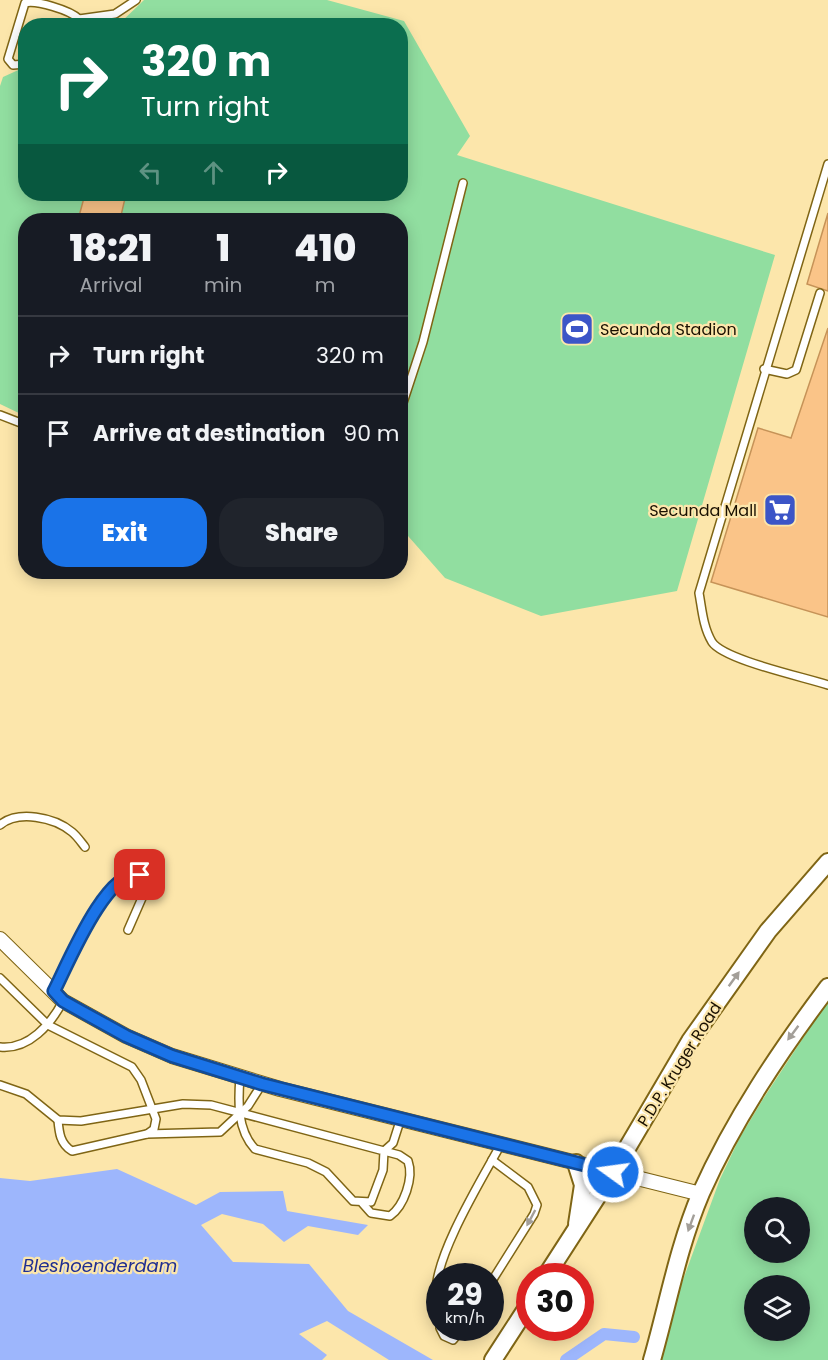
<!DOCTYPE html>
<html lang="en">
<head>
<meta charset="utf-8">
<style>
  :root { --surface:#171b24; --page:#20242c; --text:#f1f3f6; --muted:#9ea1a6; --line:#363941; --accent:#1a73e8 }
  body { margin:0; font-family:Poppins,sans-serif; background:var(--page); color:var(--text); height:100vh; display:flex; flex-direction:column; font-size:22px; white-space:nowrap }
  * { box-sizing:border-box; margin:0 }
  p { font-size:20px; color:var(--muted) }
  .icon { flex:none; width:33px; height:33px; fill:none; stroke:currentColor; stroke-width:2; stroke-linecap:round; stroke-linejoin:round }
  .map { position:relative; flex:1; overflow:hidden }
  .sheet { position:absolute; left:18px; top:213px; width:390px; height:366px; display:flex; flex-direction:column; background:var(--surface); border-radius:24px; box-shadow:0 3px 15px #0003 }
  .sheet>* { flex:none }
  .hud { position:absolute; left:18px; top:18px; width:390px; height:183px; border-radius:24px; box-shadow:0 3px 15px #0003; background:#0b6e4f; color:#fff; overflow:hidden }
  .buttons { position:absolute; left:744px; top:1197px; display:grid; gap:12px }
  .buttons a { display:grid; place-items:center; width:66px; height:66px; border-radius:50%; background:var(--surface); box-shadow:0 3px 15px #0003; font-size:30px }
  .speed { position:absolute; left:426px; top:1263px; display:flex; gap:12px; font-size:30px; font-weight:700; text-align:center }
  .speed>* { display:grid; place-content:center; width:78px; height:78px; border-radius:50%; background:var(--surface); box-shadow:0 3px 15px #0003; line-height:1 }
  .speed small { font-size:15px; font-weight:400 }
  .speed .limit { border:9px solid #d22; background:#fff; color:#111 }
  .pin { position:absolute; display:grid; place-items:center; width:51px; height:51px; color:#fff; margin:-26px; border-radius:12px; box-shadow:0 3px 9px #0006 }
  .me { position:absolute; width:66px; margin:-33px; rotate:284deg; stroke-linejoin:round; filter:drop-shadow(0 0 4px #0008) }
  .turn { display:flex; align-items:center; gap:21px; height:126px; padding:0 24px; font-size:27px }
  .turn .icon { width:78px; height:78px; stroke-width:2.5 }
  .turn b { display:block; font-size:42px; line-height:51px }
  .lanes { display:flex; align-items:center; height:57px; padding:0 24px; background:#0003; justify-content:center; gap:30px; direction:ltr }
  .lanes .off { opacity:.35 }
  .eta { display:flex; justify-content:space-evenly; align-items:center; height:102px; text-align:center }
  .eta b { font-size:36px; font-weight:800; line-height:42px }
  .action { display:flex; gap:12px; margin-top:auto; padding:12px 24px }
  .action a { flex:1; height:69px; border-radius:24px; background:var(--accent); color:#fff; font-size:24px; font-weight:800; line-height:69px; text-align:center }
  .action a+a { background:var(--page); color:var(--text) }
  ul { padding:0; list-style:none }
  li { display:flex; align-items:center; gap:18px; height:78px; padding:0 24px; border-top:2px solid var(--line) }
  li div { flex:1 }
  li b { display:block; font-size:22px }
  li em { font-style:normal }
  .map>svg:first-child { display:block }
  .green { fill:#91dea0; fill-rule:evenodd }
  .water { fill:#9db6fc }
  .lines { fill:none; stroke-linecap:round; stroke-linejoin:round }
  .canal { stroke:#9db6fc; stroke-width:12 }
  .building { fill:#fac488; stroke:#c69358; stroke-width:1.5 }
  .service-casing { stroke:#7f6515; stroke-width:10 }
  .minor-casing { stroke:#7f6515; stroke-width:16 }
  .tertiary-casing { stroke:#7f6515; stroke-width:20 }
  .service { stroke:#fff; stroke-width:7 }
  .minor { stroke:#fff; stroke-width:14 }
  .tertiary { stroke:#fff; stroke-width:16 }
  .oneway { fill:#a39f99 }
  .route-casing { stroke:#114b97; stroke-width:15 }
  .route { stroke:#1a73e8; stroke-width:10 }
  .labels { text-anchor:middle; stroke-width:4.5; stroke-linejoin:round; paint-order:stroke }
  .poi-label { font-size:16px; fill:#191000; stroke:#fce6ab; text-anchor:start }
  .street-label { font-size:16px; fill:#191000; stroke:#fce6ab }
  .water-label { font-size:18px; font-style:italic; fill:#1f2e91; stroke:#fce6ab }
</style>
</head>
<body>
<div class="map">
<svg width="828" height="1360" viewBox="0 0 828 1360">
  <rect width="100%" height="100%" fill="#fce6ab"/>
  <!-- green -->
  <g class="green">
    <path d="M144 0H327L404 21 470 136 457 155 775 255 677 591 541 616 445 578 401 528 400 220H26L25 416 0 404V86L3 77 25 67 26 194H400V26L118 25Z"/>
    <path d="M828 1000V1360H661L680 1288 720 1179 739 1139 763 1099ZM754 1208H800V1252H754ZM754 1286H800V1330H754Z"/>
  </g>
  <!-- water -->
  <path class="water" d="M117 1169 196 1205 220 1192 283 1191 287 1211 368 1225 358 1235 308 1226 284 1242 263 1224 222 1214 201 1225 233 1262 309 1264 348 1311 433 1360H389L327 1321 299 1334 327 1355 322 1360H0V1178L30 1181Z"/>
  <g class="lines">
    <!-- canal -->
    <path class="canal" d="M566 1360 604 1334 634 1337"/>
  </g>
  <!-- building -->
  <g class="building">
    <path d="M85 194H126L120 220H78Z"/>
    <path d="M828 213V291L807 284Z"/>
    <path d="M828 328V617L711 582 758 428 791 438Z"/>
  </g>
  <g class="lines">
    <defs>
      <g id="service">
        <path d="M79 19 115 14 136 0"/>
        <path d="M26 64 13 65 8 59 25 3C36 0 70 10 79 19V26"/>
        <path d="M828 164 699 593C702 609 703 627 712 642 724 660 804 677 828 685"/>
        <path d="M764 369 787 374 796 370 820 293"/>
        <path d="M400 412 423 342 463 183"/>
        <path d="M0 415 26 425"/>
        <path d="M0 825C18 810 54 817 72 832 77 836 81 842 85 847"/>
        <path d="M0 978 48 1025 132 1067 141 1080 156 1119 154 1129 147 1134 72 1151C60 1144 59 1132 58 1120"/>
        <path d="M54 991C69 961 101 878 136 874L143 879 142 898 128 930"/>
        <path d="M0 1047C29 1050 51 1024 63 1001"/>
        <path d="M0 1085 26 1094 58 1120 81 1121 183 1104 211 1105 384 1151 383 1170 371 1202 353 1201 326 1172 308 1163 255 1149C237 1130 238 1101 240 1077"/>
        <path d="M147 1134 220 1132 248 1106 262 1084"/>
        <path d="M384 1151 393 1143 401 1118"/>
        <path d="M363 1204 371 1213 390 1216C404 1206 414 1178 408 1161L399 1155 384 1151"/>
        <path d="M490 1284 534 1214 537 1205 528 1187 492 1160"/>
        <path d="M440 1321C439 1312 436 1302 436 1293 435 1255 482 1179 501 1144"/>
        <path d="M440 1328 444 1336 453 1340 463 1328"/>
      </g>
      <path id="minor" d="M0 939 63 1001 126 1036 172 1056 280 1089 701 1194"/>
      <g id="tertiary">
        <path d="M576 1163 583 1185 577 1224"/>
        <path d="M546 1276 613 1172 690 1041 768 931 828 862"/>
        <path d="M493 1360 530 1303"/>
        <path d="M652 1360C668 1304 678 1247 701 1193 734 1119 780 1051 828 987"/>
      </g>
    </defs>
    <!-- service casing -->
    <use href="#service" class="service-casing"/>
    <!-- minor casing -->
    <use href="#minor" class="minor-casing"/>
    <!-- tertiary casing -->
    <use href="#tertiary" class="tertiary-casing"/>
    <!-- service -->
    <use href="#service" class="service"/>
    <!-- minor -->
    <use href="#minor" class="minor"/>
    <!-- tertiary -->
    <use href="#tertiary" class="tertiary"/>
  </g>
  <!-- one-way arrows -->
  <defs><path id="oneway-solid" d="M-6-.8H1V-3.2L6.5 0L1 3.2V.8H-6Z" transform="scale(1.5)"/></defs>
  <g class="oneway">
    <use href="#oneway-solid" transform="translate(734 979) rotate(-54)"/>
    <use href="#oneway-solid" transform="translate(793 1033) rotate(127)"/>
    <use href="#oneway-solid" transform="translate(531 1218) rotate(118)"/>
    <use href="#oneway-solid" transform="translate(691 1223) rotate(110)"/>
  </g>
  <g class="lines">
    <defs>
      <path id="route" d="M140 875C107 867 67 966 54 991L63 1001 79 1010 126 1036 172 1056 262 1084 613 1172"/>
    </defs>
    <!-- route casing -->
    <use href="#route" class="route-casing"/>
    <!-- route -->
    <use href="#route" class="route"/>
  </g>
  <!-- icons -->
  <defs>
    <symbol id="stadium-square" viewBox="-11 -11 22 22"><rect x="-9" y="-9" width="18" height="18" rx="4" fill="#3c55c7" stroke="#fce6ab"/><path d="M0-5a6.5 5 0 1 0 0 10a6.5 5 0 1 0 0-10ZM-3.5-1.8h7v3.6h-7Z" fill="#fff"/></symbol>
    <symbol id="supermarket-square" viewBox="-11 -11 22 22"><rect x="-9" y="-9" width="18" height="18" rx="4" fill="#3c55c7" stroke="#fce6ab"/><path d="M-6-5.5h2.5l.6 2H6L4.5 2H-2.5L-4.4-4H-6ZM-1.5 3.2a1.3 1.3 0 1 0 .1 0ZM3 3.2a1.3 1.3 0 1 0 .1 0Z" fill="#fff"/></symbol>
  </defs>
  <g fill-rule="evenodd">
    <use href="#stadium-square" x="558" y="310" width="38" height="38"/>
    <use href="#supermarket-square" x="761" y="491" width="38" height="38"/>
  </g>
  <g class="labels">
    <!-- poi labels -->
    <g class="poi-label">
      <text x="600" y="335">Secunda Stadion</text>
      <text x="757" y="516" text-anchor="end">Secunda Mall</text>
    </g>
    <!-- street labels -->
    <g class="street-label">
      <text transform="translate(679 1064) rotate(-58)" y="6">P.D.P. Kruger Road</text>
    </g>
    <!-- water labels -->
    <g class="water-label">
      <text x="100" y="1272">Bleshoenderdam</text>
    </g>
  </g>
</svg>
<div class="buttons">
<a><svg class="icon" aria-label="search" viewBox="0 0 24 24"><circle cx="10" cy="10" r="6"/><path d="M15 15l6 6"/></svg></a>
<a><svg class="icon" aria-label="layers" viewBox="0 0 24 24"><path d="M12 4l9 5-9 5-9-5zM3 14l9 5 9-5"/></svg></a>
</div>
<div class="speed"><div>29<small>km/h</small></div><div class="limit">30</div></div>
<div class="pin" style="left:140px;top:875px;background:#d93025"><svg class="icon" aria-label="arrive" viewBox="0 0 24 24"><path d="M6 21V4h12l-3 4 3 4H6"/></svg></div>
<svg class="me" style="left:613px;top:1172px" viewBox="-20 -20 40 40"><circle r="17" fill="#1a73e8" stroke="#fff" stroke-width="3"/><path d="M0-11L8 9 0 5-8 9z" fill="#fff"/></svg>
<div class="hud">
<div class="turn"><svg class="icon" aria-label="right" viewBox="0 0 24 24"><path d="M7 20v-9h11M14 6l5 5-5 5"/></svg><div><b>320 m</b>Turn right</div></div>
<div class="lanes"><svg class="icon off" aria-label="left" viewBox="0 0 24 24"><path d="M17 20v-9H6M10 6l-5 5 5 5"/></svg><svg class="icon off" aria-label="ahead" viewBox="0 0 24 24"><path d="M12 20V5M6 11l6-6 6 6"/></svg><svg class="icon" aria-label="right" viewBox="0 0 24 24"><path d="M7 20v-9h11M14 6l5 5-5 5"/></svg></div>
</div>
<section class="sheet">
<div class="eta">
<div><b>18:21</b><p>Arrival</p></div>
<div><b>1</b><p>min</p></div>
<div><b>410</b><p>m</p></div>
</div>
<ul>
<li><svg class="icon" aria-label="right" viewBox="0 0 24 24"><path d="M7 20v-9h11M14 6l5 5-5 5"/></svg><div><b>Turn right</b></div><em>320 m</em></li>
<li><svg class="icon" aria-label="arrive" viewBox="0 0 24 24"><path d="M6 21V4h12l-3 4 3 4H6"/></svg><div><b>Arrive at destination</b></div><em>90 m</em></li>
</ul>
<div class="action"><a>Exit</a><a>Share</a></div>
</section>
</div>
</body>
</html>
